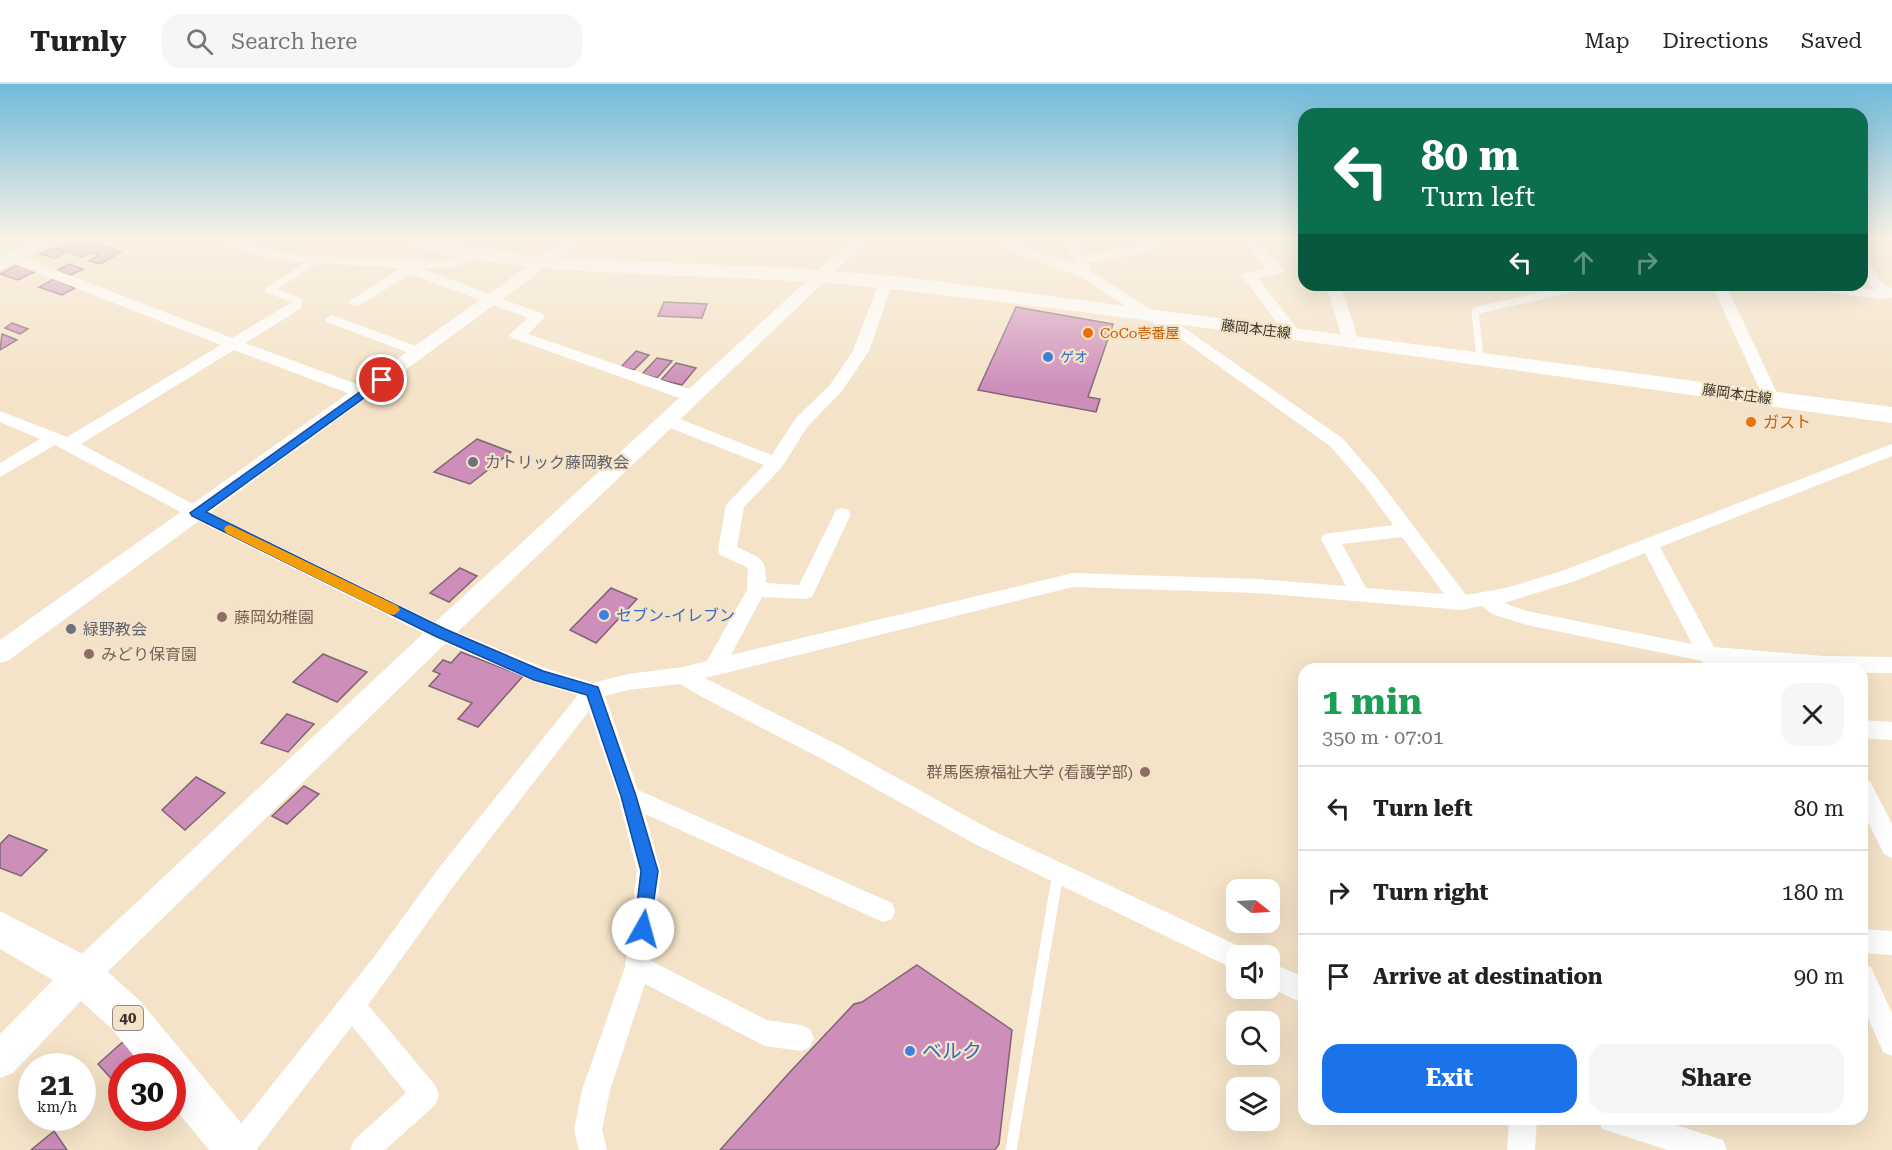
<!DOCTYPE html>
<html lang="en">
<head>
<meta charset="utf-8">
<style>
  :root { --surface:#fff; --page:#f6f6f6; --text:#222; --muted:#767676; --line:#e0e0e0; --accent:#1a73e8 }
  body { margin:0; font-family:"Roboto Serif","Noto Sans JP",serif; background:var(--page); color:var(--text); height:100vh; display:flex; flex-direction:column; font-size:22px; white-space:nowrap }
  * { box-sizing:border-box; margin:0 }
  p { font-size:20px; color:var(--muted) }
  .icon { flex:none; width:33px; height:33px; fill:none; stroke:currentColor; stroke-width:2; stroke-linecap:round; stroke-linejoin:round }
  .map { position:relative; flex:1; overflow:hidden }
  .details { position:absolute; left:1298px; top:579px; width:570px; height:462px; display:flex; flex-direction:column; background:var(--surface); border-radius:18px; box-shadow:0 6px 24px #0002 }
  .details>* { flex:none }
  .hud { position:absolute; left:1298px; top:24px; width:570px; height:183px; border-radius:18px; box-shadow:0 6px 24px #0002; background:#0b6e4f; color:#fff; overflow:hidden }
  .needle { width:39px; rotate:108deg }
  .controls { position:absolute; left:1226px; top:795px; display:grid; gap:12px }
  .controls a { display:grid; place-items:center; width:54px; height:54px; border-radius:12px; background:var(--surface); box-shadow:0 6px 24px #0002; font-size:30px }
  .speed { position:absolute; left:18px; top:969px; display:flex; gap:12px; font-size:30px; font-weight:700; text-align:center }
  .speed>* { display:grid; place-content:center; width:78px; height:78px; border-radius:50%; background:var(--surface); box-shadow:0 6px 24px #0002; line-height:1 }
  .speed small { font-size:15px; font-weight:400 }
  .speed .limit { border:9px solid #d22; background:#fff; color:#111 }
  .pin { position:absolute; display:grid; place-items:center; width:51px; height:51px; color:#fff; margin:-26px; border:3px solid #fff; border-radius:50%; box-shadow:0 2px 6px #0007 }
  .me { position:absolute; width:66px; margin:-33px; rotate:7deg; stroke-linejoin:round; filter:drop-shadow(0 0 4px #0008) }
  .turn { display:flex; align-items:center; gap:21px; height:126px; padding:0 24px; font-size:27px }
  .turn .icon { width:78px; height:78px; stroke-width:2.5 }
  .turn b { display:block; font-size:42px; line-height:51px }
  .lanes { display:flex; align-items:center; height:57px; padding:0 24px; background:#0003; justify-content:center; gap:30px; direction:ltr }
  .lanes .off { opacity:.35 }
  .round { display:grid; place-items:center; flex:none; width:63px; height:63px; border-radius:18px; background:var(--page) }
  .headline { display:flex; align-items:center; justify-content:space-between; height:102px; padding:0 24px }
  h1 { font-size:36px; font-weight:700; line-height:45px; color:#1e9e55 }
  .primary-button { display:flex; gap:12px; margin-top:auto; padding:12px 24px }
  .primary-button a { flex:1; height:69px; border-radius:18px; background:var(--accent); color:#fff; font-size:24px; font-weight:700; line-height:69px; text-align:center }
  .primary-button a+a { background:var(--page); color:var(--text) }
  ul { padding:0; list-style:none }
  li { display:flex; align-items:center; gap:18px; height:84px; padding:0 24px; border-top:2px solid var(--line) }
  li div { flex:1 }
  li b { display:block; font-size:22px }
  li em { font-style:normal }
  header { display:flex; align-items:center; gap:36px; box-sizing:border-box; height:84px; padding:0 30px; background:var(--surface); border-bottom:2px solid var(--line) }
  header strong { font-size:28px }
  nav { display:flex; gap:33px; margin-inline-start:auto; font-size:21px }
  .search { width:420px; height:54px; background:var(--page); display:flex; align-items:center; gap:15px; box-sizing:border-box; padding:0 21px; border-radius:18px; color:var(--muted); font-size:22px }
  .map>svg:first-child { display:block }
  .building { fill:#ce8eba; stroke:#7e6475; stroke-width:1.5 }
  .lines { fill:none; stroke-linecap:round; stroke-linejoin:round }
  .service-far1 { stroke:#fff; stroke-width:7 }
  .service { stroke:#fff; stroke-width:11 }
  .minor { fill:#fff; fill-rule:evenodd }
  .tertiary { fill:#fff; fill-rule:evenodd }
  .secondary { fill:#fff; fill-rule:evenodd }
  .primary { fill:#fff; fill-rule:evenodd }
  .route { fill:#1a73e8; stroke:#114b97; stroke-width:1.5 }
  .slow { fill:#f59e0b }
  .food-dot { fill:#e8710a; stroke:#f4e3c8; stroke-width:2 }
  .shop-dot { fill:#3f7fe0; stroke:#f4e3c8; stroke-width:2 }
  .worship-dot { fill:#6b7280; stroke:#f4e3c8; stroke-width:2 }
  .education-dot { fill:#8d6e63; stroke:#f4e3c8; stroke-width:2 }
  .labels { text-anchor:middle; stroke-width:4.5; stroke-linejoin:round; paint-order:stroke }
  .far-street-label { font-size:14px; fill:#393228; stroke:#f4e3c8 }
  .far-food-label { font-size:14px; fill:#c56008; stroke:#f4e3c8; text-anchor:start }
  .far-shop-label { font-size:14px; fill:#366cbe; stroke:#f4e3c8; text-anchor:start }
  .shield { fill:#f4e3c8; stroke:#716758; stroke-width:1.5 }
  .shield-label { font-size:15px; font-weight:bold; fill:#393228 }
  .food-label { font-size:16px; fill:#c56008; stroke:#f4e3c8; text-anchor:start }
  .worship-label { font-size:16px; fill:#5b616d; stroke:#f4e3c8; text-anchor:start }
  .shop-label { font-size:16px; fill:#366cbe; stroke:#f4e3c8; text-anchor:start }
  .education-label { font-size:16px; fill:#785e54; stroke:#f4e3c8; text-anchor:start }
  .near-shop-label { font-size:20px; fill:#366cbe; stroke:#f4e3c8; text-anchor:start }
</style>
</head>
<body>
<header>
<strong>Turnly</strong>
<div class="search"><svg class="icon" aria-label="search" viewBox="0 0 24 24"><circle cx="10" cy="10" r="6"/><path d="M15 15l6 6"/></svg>Search here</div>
<nav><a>Map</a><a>Directions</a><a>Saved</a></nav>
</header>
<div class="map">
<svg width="1892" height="1066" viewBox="0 0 1892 1066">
  <rect width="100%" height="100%" fill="#f4e3c8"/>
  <!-- building -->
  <g class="building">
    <path d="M76 155H83L121 168 100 180 89 177 99 171 91 168 81 173 57 164Z"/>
    <path d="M53 164 65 169 55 174 40 170Z"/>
    <path d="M20 179 38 186 18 196 0 190Z"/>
    <path d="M69 180 83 185 71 191 56 187Z"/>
    <path d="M54 195 75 204 62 211 39 203Z"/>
    <path d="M664 218 707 220 702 234 658 232Z"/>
    <path d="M1016 223 1113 240 1088 313 1100 315 1096 328 978 306Z"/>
    <path d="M12 239 28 245 20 250 5 244Z"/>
    <path d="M2 250 17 256 0 266Z"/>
    <path d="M636 267 649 271 634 286 621 283Z"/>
    <path d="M657 274 672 277 657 294 642 290Z"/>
    <path d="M676 279 696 284 682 301 661 296Z"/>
    <path d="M477 355 511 368 470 400 434 388Z"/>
    <path d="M460 484 477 492 449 518 430 509Z"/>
    <path d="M611 504 637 515 596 559 570 546Z"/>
    <path d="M461 568 523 592 478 643 458 635 472 619 429 602 440 590 433 587 443 576 451 579Z"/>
    <path d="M323 570 367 588 337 618 293 598Z"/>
    <path d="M287 630 314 640 288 668 261 659Z"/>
    <path d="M196 693 225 709 185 746 162 726Z"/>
    <path d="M304 702 319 710 287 740 272 732Z"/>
    <path d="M9 751 47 766 21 792 0 784V760Z"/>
    <path d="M917 881 1012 946 999 1060 995 1066H720L789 989 854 920 862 918Z"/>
    <path d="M126 955 146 975 138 982H122V997L117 1001 98 980Z"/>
    <path d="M54 1047 67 1066H31Z"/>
  </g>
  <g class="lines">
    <!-- service-far1 -->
    <g class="service-far1">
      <path d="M295 222 299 217 269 206 316 176"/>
      <path d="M1480 275 1475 227 1587 201"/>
    </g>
    <!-- service -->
    <path class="service" d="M1011 1066 1058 789"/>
    <!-- minor -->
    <g class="minor">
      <path d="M212 155C238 152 262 166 288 169 340 175 392 175 444 177 455 174 466 164 477 166L479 169C464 186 441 185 420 184L543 230 545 233 528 250 697 308 699 312 691 317 685 316 512 254 509 251 528 234 410 190 360 221 355 222 348 218 401 184 288 177 260 172 214 158Z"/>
      <path d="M985 155H1003L1075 181 1064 155H1076L1084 171 1143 161 1139 155H1152L1159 163 1157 166 1088 179 1092 188 1156 229 1180 241 1342 354 1377 394 1466 511 1506 504 1562 487 1892 360V372L1660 463 1714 563 1824 572 1892 573V589H1862V585H1785L1723 580 1721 585H1705L1702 577 1527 541 1492 530 1482 522 1461 526 1257 509 1073 503 705 594 840 662 991 746 1245 865 1247 872H1236V886L975 760 824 676 702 613 680 600 628 606 605 612 638 706 892 819 895 827 892 835 883 838 645 730 661 787 651 877 767 936 801 941 810 945 814 954 810 963 801 967 765 962 645 900 610 1006 602 1046 607 1066H579L574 1046 582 1006 625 883 637 787 618 712 589 627 458 796 368 921 435 1001 439 1011 435 1021 385 1066H350L354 1056 406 1009 352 942 256 1066H224L228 1056 374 873 442 780 578 611 533 597 433 554 190 433 55 361 0 393V379L40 355 0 338V327L67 353 221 261 7 177 5 174 7 171H17L232 254 290 219H300L302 222 300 225 245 259 370 305 372 309 370 313H358L234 266 81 360 202 425 447 544 545 584 593 599 628 590 683 583 707 577 747 506 748 484 720 471 718 466 726 421 764 381 660 340 658 336 660 332H672L772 371 795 335 830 301 853 267 879 198 886 194 893 198 869 267 842 307 807 343 782 383 744 423 737 463C760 475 766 471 766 499L799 501 836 426 842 424 848 426 851 430 812 513 805 515 762 513 731 571 1073 489 1257 495 1346 502 1321 455 1324 450 1393 441 1365 402 1330 362 1170 247 1146 235 1081 193 987 158ZM1402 453 1444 510 1366 504 1342 460ZM1645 469 1692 560 1527 527 1504 519 1575 497Z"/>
      <path d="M1240 155H1254L1284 186 1282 189 1258 194 1301 250 1298 253H1288L1242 192 1244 189 1267 184Z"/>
      <path d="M1862 175 1867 176 1882 199 1892 204V214L1879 215 1803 205 1796 201H1836L1874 206 1862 189Z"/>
      <path d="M1326 201H1340L1354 241 1357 257 1354 260H1344Z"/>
      <path d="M1712 201H1726L1780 315 1778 319 1772 320 1764 315Z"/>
      <path d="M332 231 424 265 427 268 424 271H414L327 238 325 235Z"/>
      <path d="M1862 636 1892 638V656L1862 654Z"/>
      <path d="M1862 694 1870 697 1892 740V774L1884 770 1862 726Z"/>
      <path d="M1862 845 1892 847V871L1862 869Z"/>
      <path d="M1269 878 1304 893V920L1269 903Z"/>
      <path d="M1862 880 1871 883 1892 929V972L1883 968 1862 920Z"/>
      <path d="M1509 1035H1537L1535 1066H1507Z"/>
      <path d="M1598 1035H1657L1723 1056 1727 1066H1668L1602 1045Z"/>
    </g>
    <!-- tertiary -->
    <g class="tertiary">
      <path d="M566 155H584L9 576 0 579V556Z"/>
      <path d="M852 155H869L449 556 93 902 82 906 71 902 66 891 71 880 431 542Z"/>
    </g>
    <!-- secondary -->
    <path class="secondary" d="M82 874 94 879 99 891 94 903 13 989 0 994V950L70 879Z"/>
    <!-- primary -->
    <g class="primary">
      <path d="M35 155H60L57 159 0 186V172Z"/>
      <path d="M394 155H426L542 173 795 184 906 193 1892 323V339C1564 294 1237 245 909 207 826 197 742 194 659 191 571 187 483 183 397 159Z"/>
      <path d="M0 827 96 877 140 917 251 1051 258 1066H209L172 1021V982H142L112 945 68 905 0 865Z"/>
    </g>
  </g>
  <!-- sky -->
  <linearGradient id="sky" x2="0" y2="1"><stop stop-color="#6fbada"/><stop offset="0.51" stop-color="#faf2e6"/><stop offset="1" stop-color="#faf2e6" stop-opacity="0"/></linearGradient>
  <rect width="1892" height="304" fill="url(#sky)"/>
  <!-- route -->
  <path class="route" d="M382 292 386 293V298L206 428 445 545 543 587 598 603 636 712 658 787 649 851 643 853 637 851 634 845 641 787 621 712 587 611 534 596 435 552 192 432 190 429Z"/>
  <!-- slow -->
  <path class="slow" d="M230 441 398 522 400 526 394 531 389 530 226 449 224 445 226 442Z"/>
  <!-- markers -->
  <g class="food-dot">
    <circle cx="1088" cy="249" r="6"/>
    <circle cx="1751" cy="338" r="6"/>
  </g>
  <g class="shop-dot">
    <circle cx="1048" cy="273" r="6"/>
    <circle cx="604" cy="531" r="6"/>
    <circle cx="910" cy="967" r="6"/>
  </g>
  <g class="worship-dot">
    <circle cx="473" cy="378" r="6"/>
    <circle cx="71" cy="545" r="6"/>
  </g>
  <g class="education-dot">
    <circle cx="222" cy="533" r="6"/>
    <circle cx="89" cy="570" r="6"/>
    <circle cx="1145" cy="688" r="6"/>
  </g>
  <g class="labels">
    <!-- far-street labels -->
    <g class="far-street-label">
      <text transform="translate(1256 245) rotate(7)" y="5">藤岡本庄線</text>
      <text transform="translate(1737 310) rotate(8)" y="5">藤岡本庄線</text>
    </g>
    <!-- far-food labels -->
    <g class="far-food-label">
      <text x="1100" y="254">CoCo壱番屋</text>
    </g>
    <!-- far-shop labels -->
    <g class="far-shop-label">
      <text x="1060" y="278">ゲオ</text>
    </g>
    <!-- shield labels -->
    <rect class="shield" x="113" y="922" width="30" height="24" rx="4.5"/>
    <g class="shield-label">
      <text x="128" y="939">40</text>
    </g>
    <!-- food labels -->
    <g class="food-label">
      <text x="1763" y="344">ガスト</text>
    </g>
    <!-- worship labels -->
    <g class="worship-label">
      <text x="485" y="384">カトリック藤岡教会</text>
      <text x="83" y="551">緑野教会</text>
    </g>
    <!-- shop labels -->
    <g class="shop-label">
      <text x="616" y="537">セブン-イレブン</text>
    </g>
    <!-- education labels -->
    <g class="education-label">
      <text x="234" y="539">藤岡幼稚園</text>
      <text x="101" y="576">みどり保育園</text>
      <text x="1133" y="694" text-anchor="end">群馬医療福祉大学 (看護学部)</text>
    </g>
    <!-- near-shop labels -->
    <g class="near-shop-label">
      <text x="922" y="974">ベルク</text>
    </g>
  </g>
</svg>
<div class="controls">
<a><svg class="needle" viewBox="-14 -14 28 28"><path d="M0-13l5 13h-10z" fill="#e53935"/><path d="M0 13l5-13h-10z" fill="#767676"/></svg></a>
<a><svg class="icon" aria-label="sound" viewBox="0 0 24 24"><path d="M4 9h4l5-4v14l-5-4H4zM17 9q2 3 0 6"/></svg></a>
<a><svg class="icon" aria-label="search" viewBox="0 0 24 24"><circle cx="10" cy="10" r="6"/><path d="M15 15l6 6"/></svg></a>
<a><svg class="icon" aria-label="layers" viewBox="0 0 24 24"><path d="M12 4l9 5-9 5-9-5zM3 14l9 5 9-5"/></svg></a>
</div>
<div class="speed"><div>21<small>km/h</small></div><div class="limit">30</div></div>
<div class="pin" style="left:382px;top:296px;background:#d93025"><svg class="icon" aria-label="arrive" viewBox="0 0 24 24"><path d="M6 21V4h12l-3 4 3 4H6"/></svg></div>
<svg class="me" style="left:643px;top:845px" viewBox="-20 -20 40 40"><circle r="19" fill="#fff"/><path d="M0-13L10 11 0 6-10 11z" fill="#1a73e8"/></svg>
<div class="hud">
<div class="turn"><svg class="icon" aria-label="left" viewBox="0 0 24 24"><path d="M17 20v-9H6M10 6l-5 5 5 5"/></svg><div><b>80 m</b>Turn left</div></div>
<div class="lanes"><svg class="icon" aria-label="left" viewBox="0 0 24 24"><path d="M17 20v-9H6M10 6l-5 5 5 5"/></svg><svg class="icon off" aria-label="ahead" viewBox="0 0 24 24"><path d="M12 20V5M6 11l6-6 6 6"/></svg><svg class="icon off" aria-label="right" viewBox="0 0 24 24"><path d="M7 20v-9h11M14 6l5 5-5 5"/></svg></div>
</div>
<section class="details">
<div class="headline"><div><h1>1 min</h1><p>350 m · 07:01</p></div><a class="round"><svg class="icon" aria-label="close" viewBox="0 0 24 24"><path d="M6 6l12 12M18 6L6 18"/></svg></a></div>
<ul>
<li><svg class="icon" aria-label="left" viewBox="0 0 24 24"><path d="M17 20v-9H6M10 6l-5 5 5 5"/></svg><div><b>Turn left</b></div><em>80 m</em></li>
<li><svg class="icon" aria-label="right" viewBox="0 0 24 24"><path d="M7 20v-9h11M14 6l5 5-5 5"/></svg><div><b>Turn right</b></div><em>180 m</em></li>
<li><svg class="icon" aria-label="arrive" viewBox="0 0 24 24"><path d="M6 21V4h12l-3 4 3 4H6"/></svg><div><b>Arrive at destination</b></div><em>90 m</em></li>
</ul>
<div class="primary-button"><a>Exit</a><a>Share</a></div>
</section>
</div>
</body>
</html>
